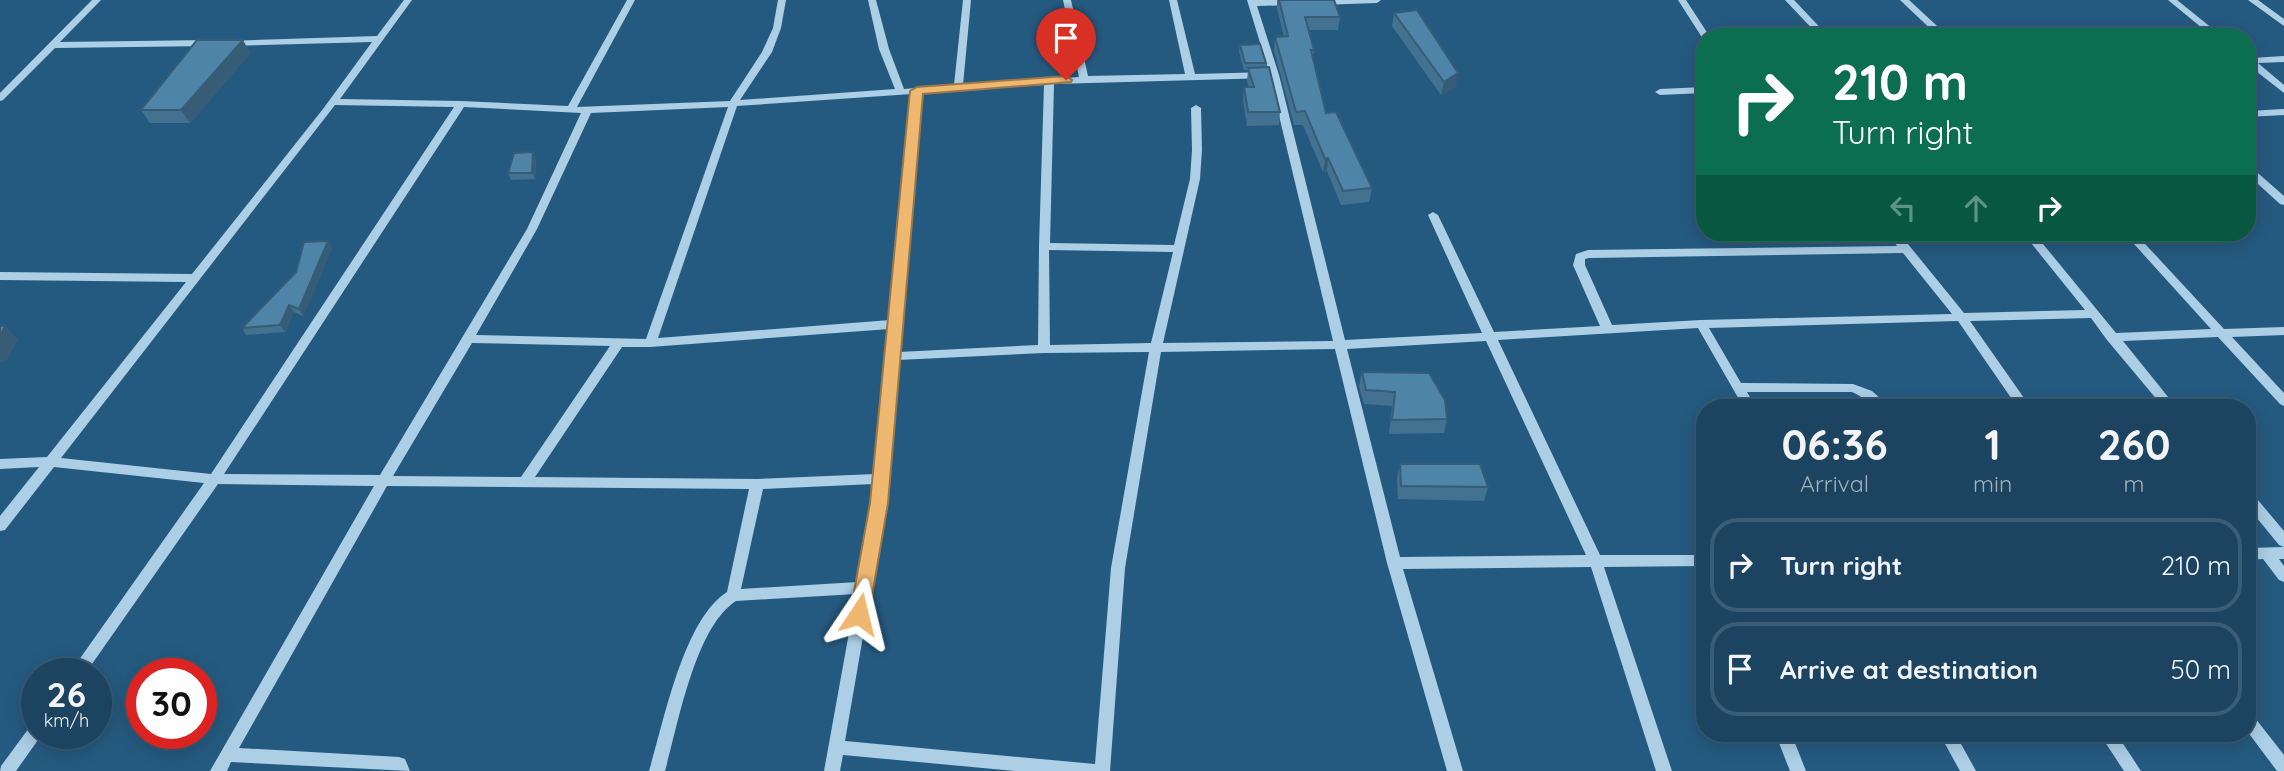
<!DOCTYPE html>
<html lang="en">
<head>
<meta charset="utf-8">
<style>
  :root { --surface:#1c4460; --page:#294e69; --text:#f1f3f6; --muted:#a0b0bd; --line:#3a5c75 }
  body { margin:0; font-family:Quicksand,sans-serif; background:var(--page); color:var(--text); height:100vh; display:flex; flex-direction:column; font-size:26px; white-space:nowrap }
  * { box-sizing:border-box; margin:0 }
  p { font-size:23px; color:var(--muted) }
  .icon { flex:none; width:38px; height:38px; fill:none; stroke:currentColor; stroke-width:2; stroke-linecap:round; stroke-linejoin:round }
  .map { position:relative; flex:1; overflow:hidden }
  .panel { position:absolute; left:1696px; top:399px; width:560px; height:343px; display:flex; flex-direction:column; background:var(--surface); border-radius:28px; box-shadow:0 4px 18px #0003,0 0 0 2px var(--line) }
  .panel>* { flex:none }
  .hud { position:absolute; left:1696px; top:28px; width:560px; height:214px; border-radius:28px; box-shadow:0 4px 18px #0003,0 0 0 2px var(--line); background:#0b6e4f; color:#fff; overflow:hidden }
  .speed { position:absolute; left:21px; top:658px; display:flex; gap:14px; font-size:35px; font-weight:700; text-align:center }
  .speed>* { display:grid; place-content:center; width:91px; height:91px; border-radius:50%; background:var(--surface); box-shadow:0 4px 18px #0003,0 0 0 2px var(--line); line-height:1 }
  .speed small { font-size:18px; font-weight:400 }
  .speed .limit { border:10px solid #d22; background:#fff; color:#111 }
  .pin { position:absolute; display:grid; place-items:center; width:60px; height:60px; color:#fff; margin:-72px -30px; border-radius:50% 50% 50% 0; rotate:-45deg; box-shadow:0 0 7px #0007 }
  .pin .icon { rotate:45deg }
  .me { position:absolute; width:77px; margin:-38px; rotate:10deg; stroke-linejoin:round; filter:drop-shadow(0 0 5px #0008) }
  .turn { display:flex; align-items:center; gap:24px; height:147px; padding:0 21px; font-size:32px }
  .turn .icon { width:91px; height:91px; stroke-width:2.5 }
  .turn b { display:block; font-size:49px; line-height:60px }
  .lanes { display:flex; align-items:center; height:66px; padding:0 21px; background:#0003; justify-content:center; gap:35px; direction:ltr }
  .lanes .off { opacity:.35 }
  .eta { display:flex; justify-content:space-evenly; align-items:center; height:119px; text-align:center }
  .eta b { font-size:42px; font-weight:700; line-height:49px }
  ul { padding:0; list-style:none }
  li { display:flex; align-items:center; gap:21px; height:94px; margin:0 14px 10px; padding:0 7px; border:4px solid var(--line); border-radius:28px }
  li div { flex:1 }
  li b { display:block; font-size:26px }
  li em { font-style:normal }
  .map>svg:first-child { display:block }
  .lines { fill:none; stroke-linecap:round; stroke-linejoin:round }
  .minor { fill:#accfe6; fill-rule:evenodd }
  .wall { fill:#437290 }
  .shaded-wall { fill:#375c76 }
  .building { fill:#4e84a8; stroke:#375c76; stroke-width:2 }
  .route { fill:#efb871; stroke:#9b7849; stroke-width:2 }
</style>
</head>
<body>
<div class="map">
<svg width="2284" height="771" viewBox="0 0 2284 771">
  <rect width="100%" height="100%" fill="#255a80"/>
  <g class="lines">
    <!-- minor -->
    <g class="minor">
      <path d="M92 0H101L60 42 211 40 216 43 211 46 55 48 3 100 0 101V93Z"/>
      <path d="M404 0H412L340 99 461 101 568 106 627 0H635L577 107 730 101 762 52 773 28 778 0H786L781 28 772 52 740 100 895 89 879 49 868 0H876L889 49 904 89 954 85 963 0H971L963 85 1079 77 1063 0H1071L1088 76 1185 74 1169 0H1177L1195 74 1269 72 1247 0H1295L1297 2 1293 5 1257 6 1279 75 1345 340 1482 333 1428 215 1433 212 1438 215 1494 332 1600 326 1573 265 1576 254 1588 250 1897 246 1888 233H1899L1964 313 2085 310 2023 233H2034L2116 333 2211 329 2124 233H2135L2224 329 2284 327V335L2232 337 2284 393V406L2280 404 2218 337 2123 341 2177 408H2164L2107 340 2091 318 1970 321 2031 408H2018L1958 321 1709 328 1741 383 1853 384 1872 391 1891 408C1870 408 1870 400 1852 392H1747L1756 408H1744L1698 328 1498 340 1600 555H1704V566L1604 567 1672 771H1656L1591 567 1403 569 1463 771H1447L1387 563 1335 349 1161 352 1125 568 1110 771H1015L843 755 840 771H824L856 594 736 601C695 627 678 725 665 771H649C664 722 683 620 727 592L749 489 387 486 239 748 399 757 405 759 410 771 231 762 227 771H210L374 486 218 484 85 674H69L204 483 54 467 5 530 0 531V516L39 467 0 469V459L47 457 186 282 0 280V272L192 274 323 109 372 42 229 46 226 45V41L377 36ZM1270 78 1333 341 1163 343 1200 179 1202 150 1201 108 1196 105 1191 108 1192 150 1190 179 1174 245 1050 243 1054 84ZM1044 85 1039 246 1038 345 899 352 922 93ZM912 94 890 320 658 338 737 106ZM335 105 454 107 211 474 61 458ZM464 107 581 113 527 229 380 475 224 474ZM728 107 646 339 476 335 537 229 591 113ZM1049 250 1173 252 1151 343 1050 345ZM1903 253 1952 314 1701 320 1612 325 1585 265V259L1589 258ZM889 329 875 474 757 479 535 477 622 347H650ZM1486 341 1586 555 1400 557 1347 349ZM472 343 610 346 521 477 393 476ZM1149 352 1111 568 1095 764 845 741 886 503 898 360 1044 353ZM874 484 858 582 741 589 763 489Z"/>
      <path d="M1316 0H1381L1377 3 1318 5 1314 2Z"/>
      <path d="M1678 0H1686L1710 37H1704V39H1703Z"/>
      <path d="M1785 0H1794L1829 37H1820Z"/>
      <path d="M1900 0H1909L1949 37H1939Z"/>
      <path d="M2168 0H2177L2223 37H2213Z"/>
      <path d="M2248 0H2258L2284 19V26Z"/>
      <path d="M2247 56 2251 58 2284 56V62L2258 63 2284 85V93L2247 64Z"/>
      <path d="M1704 87V93L1660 95 1655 92 1660 89Z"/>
      <path d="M2284 109V115L2247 117V111Z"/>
      <path d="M2247 166 2251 167 2284 196V205L2280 204 2247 174Z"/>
      <path d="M2247 492 2252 493 2284 531V547L2279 545 2247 506Z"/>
      <path d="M2284 547V559H2279L2284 566V582L2279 580 2263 559 2247 560V548Z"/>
      <path d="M2247 712 2252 714 2284 755V771H2277L2247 731Z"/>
      <path d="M37 722V733H43L16 771H0L1 766 32 724Z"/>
      <path d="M1775 733H1791L1806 771H1790Z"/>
      <path d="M1939 733H1955L1976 771H1960Z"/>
      <path d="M2099 733H2116L2141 771H2124Z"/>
    </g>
  </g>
  <!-- wall -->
  <g class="wall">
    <path d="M1277 0H1334L1340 17 1338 30H1309L1314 50 1313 59 1326 113 1372 188 1369 202 1341 205 1327 171 1323 172 1303 125H1294L1274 50 1275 37H1284L1277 8Z"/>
    <path d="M1394 13 1456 86 1441 95 1392 26Z"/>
    <path d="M1240 45 1266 63V68L1280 112 1279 125 1247 126 1243 100 1244 87H1249L1247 81 1248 70H1244L1239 52Z"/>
    <path d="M250 53 190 123H150L141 110Z"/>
    <path d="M536 159 535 179 511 180 508 173Z"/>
    <path d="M332 248 303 316 294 312 285 332 246 335 242 328Z"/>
    <path d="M1362 372 1447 419 1444 433 1389 434 1392 406 1364 404 1359 386Z"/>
    <path d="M1400 464 1488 487 1484 501 1398 499 1397 478Z"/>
  </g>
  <!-- shaded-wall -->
  <g class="shaded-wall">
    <path d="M243 40 250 53 190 123 181 110Z"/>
    <path d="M1458 73 1456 86 1441 95 1444 82Z"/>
    <path d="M533 152 536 159 535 179 532 173Z"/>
    <path d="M1328 158 1327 171 1323 172 1325 159Z"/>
    <path d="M328 241 332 248 303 316 299 309Z"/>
    <path d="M289 305 294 312 285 332 280 325Z"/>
    <path d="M5 326 18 340 7 360 0 362V337Z"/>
  </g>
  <!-- building -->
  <g class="building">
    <path d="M1279 0H1334L1340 17H1305L1314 50H1311L1326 113 1336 112 1372 188 1343 191 1328 158 1325 159 1305 111 1296 112 1275 37 1288 36Z"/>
    <path d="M1417 10 1458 73 1444 82 1394 13Z"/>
    <path d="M197 40H243L181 110H141Z"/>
    <path d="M1260 44 1266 63H1245L1240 45Z"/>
    <path d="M1269 67 1280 112H1248L1244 87H1254L1248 68Z"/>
    <path d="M533 152 532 173H508L514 153Z"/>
    <path d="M328 241 299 309 289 305 280 325 242 328 296 272 304 242Z"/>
    <path d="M0 326H5L0 337Z"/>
    <path d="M1362 372 1429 373 1445 400 1447 419 1392 420 1395 392 1366 390Z"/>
    <path d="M1400 464H1480L1488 487 1401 486Z"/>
  </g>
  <!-- route -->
  <path class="route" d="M1066 76 1072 80 1071 82 923 94 888 503 869 614 866 620 859 622 853 620 850 614 870 503 910 91 917 87Z"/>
</svg>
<div class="speed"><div>26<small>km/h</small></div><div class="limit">30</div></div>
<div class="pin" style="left:1066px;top:80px;background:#d93025"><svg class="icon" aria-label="arrive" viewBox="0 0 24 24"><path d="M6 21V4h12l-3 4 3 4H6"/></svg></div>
<svg class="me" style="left:859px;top:614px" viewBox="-20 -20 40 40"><path d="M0-17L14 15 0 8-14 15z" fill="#efb871" stroke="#fff" stroke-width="4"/></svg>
<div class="hud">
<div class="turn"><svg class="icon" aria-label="right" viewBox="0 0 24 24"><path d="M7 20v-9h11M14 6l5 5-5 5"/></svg><div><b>210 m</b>Turn right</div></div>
<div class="lanes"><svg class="icon off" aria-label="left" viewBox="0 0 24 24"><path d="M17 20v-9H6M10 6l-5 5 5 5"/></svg><svg class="icon off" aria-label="ahead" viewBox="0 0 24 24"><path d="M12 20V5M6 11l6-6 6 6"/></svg><svg class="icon" aria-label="right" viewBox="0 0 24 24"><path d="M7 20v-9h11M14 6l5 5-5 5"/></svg></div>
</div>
<section class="panel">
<div class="eta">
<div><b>06:36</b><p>Arrival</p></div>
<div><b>1</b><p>min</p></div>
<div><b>260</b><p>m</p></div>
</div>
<ul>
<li><svg class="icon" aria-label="right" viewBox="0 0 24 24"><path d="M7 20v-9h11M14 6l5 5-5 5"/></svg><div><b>Turn right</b></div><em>210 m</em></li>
<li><svg class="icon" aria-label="arrive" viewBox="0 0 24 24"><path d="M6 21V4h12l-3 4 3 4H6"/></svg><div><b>Arrive at destination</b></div><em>50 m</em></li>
</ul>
</section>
</div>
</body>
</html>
